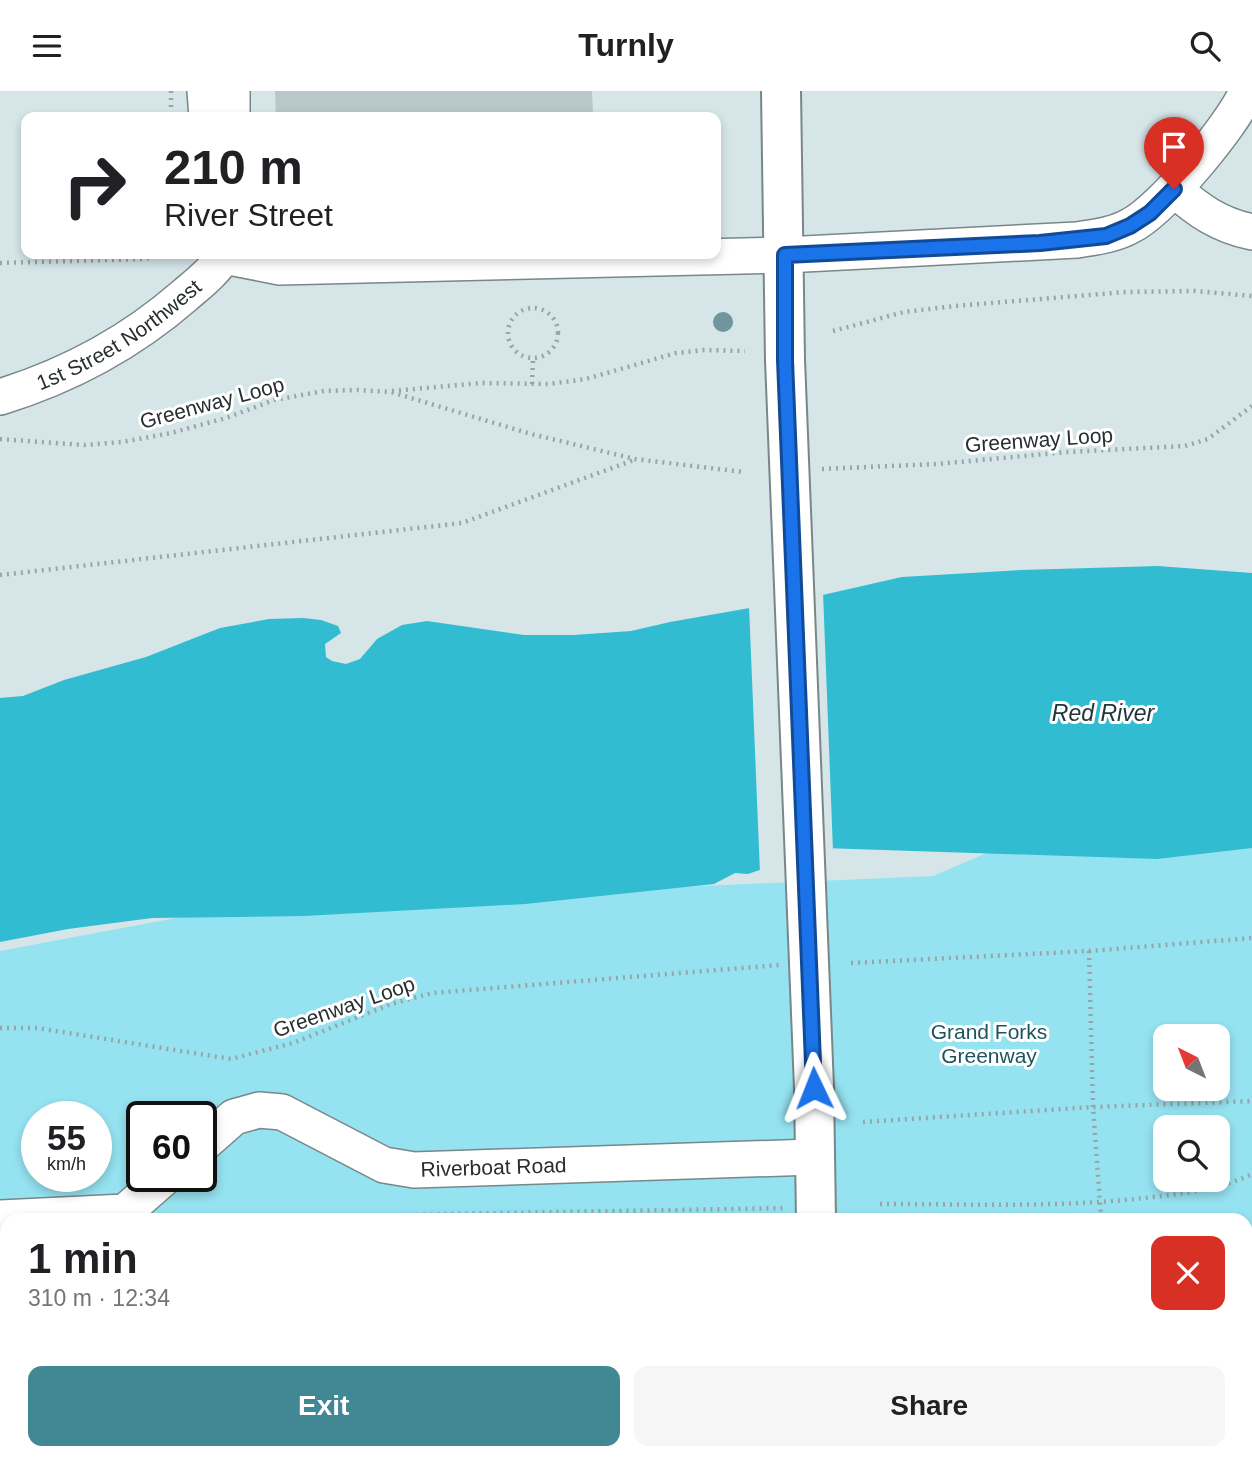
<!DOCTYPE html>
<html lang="en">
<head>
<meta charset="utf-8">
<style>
  :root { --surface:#fff; --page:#f6f6f6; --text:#202124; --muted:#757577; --accent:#428894 }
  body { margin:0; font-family:Arial,sans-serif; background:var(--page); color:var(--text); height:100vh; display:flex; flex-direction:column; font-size:26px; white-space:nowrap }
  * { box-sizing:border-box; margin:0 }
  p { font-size:23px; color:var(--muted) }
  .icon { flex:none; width:38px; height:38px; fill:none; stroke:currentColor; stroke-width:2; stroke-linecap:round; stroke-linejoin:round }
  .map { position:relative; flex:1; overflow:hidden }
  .side { position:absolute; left:0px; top:1122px; width:1253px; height:247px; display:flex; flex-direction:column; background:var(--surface); border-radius:21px 21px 0 0; box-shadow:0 4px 10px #0003 }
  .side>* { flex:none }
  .banner { position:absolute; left:21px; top:21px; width:700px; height:147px; border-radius:14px; box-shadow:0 4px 10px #0003; background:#fff; color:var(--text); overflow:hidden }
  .needle { width:46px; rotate:318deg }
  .fabs { position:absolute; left:1153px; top:933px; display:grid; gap:14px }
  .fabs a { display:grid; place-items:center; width:77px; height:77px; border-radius:14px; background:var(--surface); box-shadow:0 4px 10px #0003; font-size:35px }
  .speed { position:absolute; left:21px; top:1010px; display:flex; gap:14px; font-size:35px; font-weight:700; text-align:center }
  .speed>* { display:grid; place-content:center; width:91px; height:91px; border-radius:50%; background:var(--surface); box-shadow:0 4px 10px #0003; line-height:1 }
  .speed small { font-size:18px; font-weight:400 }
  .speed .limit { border:4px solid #111; border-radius:10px; background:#fff; color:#111 }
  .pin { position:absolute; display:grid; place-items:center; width:60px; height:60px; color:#fff; margin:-72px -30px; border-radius:50% 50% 50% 0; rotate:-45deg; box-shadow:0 0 7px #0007 }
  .pin .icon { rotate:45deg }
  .me { position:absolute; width:77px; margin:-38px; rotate:358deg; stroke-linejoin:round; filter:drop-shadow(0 0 5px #0008) }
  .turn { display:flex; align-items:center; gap:24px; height:147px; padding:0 28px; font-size:32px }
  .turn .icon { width:91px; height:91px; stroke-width:2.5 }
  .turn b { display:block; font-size:49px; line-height:60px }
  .round { display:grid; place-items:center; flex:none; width:74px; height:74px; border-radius:14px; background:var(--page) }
  .summary { display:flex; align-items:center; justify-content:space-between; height:119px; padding:0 28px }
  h1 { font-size:42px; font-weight:800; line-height:52px }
  .cta { display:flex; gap:14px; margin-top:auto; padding:14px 28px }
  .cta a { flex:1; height:80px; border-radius:14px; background:var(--accent); color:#fff; font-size:28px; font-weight:800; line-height:80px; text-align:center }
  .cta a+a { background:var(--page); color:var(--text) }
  header { display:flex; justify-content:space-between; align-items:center; height:91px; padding:0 28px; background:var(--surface); font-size:32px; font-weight:800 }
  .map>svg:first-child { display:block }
  .green { fill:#95e2f0; fill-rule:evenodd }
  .water { fill:#31bcd1 }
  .pier { fill:#d5e5e8 }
  .building { fill:#b8c8ca }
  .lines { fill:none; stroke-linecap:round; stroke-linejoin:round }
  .minor-casing { stroke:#788789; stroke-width:38 }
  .major-casing { stroke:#788789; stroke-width:42 }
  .path { stroke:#98a4a7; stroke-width:4.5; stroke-dasharray:2 5; stroke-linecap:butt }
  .minor { stroke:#fff; stroke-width:35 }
  .major { stroke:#fff; stroke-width:38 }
  .major-bridge-casing { stroke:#788789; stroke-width:42; stroke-linecap:butt }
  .major-bridge { stroke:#fff; stroke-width:38 }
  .tree { fill:#70959c }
  .route-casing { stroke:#114b97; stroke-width:18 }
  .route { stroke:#1a73e8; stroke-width:12 }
  .labels { text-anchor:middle; stroke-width:6; stroke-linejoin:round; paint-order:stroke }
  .street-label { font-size:21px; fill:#282e2f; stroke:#fff }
  .park-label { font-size:21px; fill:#1d545d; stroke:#fff }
  .water-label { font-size:23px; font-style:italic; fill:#20363a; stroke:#fff }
</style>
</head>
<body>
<header><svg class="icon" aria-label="menu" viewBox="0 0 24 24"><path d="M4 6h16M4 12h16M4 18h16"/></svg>Turnly<svg class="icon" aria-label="search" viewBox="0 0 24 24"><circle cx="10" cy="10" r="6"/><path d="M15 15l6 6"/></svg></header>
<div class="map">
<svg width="1252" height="1367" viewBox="0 0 1252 1367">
  <rect width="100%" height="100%" fill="#d5e5e8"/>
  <!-- green -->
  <g class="green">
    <path d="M1252 756V1276L1246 1275V1129H7V1362H21L8 1367H0V860L181 826 422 818 679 796 933 785 987 762 1046 764ZM1166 945H1218V998H1166ZM37 1026H96V1085H37ZM142 1026H201V1085H142ZM1166 1036H1218V1088H1166Z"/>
    <rect x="883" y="1362" width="174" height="5"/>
  </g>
  <!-- water -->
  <path class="water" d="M1158 475 1252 482V757L1157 768 823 757 748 783 735 782 714 793 525 813 304 825 152 827 68 838 0 851V607L23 605 64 589 146 566 220 537 269 528 303 527 321 529 338 535 341 542 325 553 326 566 332 570 346 573 360 568 377 548 402 534 427 530 524 544H574L631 540 670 531 818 505 902 486 1022 479Z"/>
  <!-- pier -->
  <path class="pier" d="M823 501 833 760H823L793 767 760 782 749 515Z"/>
  <!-- building -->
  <path class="building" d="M275 0H592L593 21 542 23V26H276Z"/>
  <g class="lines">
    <defs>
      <g id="minor">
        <path d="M205 0 207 26"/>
        <path d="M232 0V26"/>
        <path d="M1174 98C1199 120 1219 134 1252 141"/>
        <path d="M224 165 280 176 785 164 1077 149C1095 146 1114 144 1130 135 1161 120 1234 33 1247 0"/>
        <path id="s1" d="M0 306C68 285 130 252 184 205 199 192 215 180 225 163"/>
        <path id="s2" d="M201 1055 234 1026 259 1019 282 1021 384 1074 414 1079 813 1066"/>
        <path d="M0 1127 125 1121 166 1085"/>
        <path d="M379 1362V1367"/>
        <path d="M115 1367 127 1362"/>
      </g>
      <g id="major">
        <path d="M781 0 785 269"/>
        <path d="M814 997 816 1129"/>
        <path d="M822 1362V1367"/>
      </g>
    </defs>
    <!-- minor casing -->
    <use href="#minor" class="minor-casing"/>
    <!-- major casing -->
    <use href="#major" class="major-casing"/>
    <!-- path -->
    <g class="path">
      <path d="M171 0V26"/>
      <path d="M0 172 146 168 160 163"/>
      <circle cx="533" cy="242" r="25"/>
      <path d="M833 240 904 221 955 215 1126 201 1195 200 1252 205"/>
      <path d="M532 293 533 267"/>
      <path d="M392 300 481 292 549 293 586 288 676 262 704 259 745 260"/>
      <path d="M0 348 84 354 122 351 171 342 226 327 274 309 324 300 357 299 391 301 531 343 635 368 743 381"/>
      <path d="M822 378 937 373 1067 361 1185 355 1208 348 1252 315"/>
      <path d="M0 484 462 432 634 369"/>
      <path d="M1089 860 1093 1016 1101 1125 1099 1129"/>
      <path d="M851 872 1089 860 1252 847"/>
      <path d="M0 937H37L231 968 293 952 391 913 432 902 779 874"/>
      <path d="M863 1031 1093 1016 1252 1010"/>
      <path d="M880 1113C971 1113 1063 1117 1153 1106 1188 1102 1220 1098 1252 1083"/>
      <path d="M347 1129 363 1125 450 1123 787 1117"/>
      <path d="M0 1356 7 1353"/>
    </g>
    <!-- minor -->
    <use href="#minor" class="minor"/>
    <!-- major -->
    <use href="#major" class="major"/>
    <defs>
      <path id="major-bridge" d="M785 269 814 997"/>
    </defs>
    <!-- major-bridge casing -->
    <use href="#major-bridge" class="major-bridge-casing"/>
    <!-- major-bridge -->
    <use href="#major-bridge" class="major-bridge"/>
  </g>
  <!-- trees -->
  <circle class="tree" cx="723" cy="231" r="10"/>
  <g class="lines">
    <defs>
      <path id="route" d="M814 997 785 269V164L1040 152 1106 145 1130 135 1150 122 1174 98"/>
    </defs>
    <!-- route casing -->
    <use href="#route" class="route-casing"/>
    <!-- route -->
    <use href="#route" class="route"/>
  </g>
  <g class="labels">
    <!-- street labels -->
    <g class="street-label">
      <text dy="7" stroke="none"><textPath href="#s1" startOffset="135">1st Street Northwest</textPath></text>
      <text transform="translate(212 312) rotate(-15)" y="7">Greenway Loop</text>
      <text transform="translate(1039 349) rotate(-4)" y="7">Greenway Loop</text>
      <text transform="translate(344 916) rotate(-19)" y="7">Greenway Loop</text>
      <text dy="7" stroke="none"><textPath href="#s2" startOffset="318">Riverboat Road</textPath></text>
    </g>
    <!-- park labels -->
    <g class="park-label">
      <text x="989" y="948">Grand Forks<tspan x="989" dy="24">Greenway</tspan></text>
    </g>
    <!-- water labels -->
    <g class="water-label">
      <text x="1103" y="630">Red River</text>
    </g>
  </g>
</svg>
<div class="fabs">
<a><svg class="needle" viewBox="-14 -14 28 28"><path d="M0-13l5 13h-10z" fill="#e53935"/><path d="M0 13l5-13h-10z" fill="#757577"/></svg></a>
<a><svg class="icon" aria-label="search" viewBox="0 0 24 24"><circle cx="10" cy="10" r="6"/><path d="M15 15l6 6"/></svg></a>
</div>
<div class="speed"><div>55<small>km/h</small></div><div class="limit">60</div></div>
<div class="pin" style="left:1174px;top:98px;background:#d93025"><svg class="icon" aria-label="arrive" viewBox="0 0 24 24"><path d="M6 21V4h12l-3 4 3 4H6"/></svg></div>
<svg class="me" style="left:814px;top:997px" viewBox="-20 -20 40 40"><path d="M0-17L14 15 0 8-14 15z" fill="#1a73e8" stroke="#fff" stroke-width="4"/></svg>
<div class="banner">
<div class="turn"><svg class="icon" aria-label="right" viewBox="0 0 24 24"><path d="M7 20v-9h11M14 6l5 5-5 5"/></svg><div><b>210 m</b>River Street</div></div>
</div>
<section class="side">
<div class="summary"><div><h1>1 min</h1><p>310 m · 12:34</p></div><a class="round" style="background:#d93025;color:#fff"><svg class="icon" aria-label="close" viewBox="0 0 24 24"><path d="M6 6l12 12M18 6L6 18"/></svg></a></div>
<div class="cta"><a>Exit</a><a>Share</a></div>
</section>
</div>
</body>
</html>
